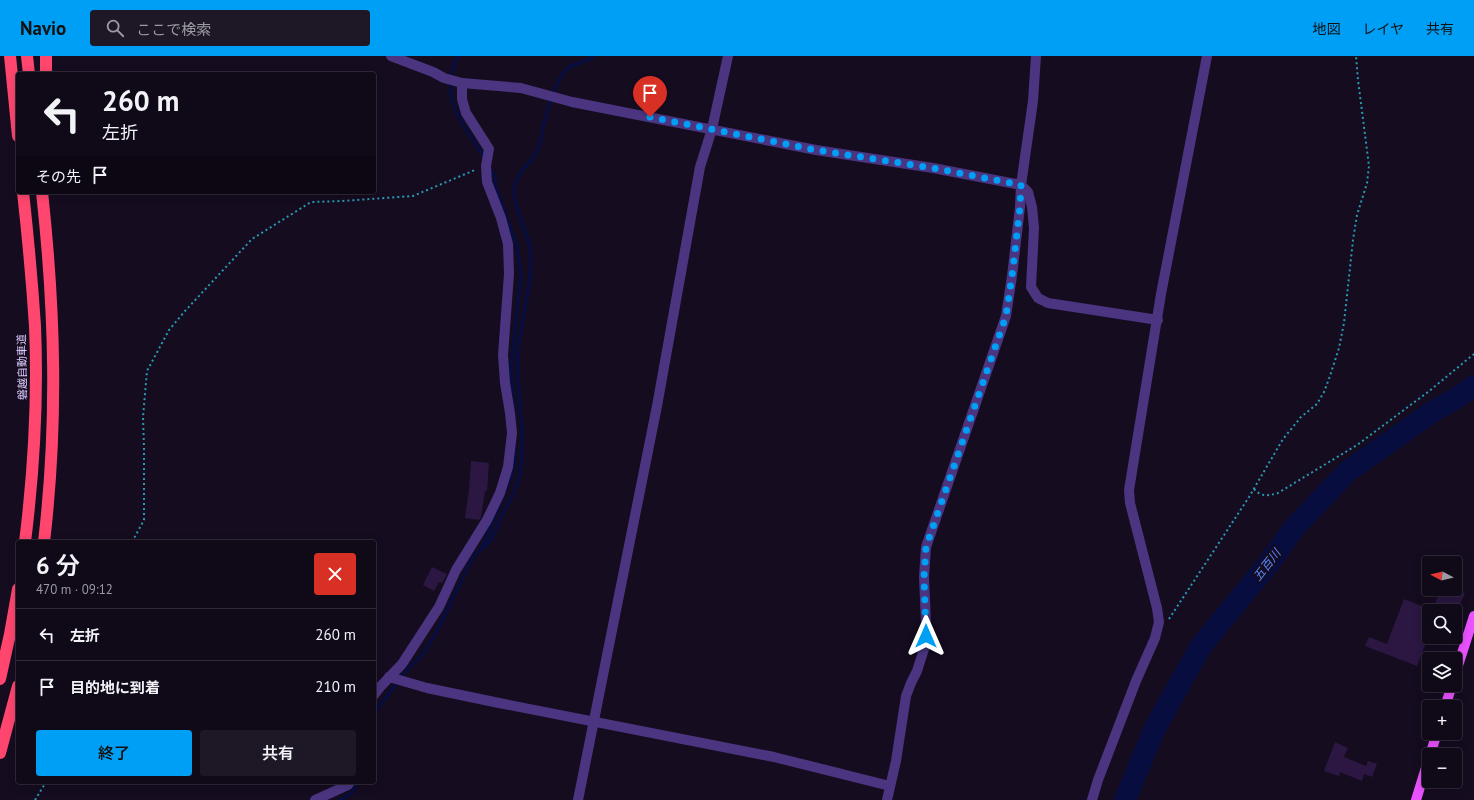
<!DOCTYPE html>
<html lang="ja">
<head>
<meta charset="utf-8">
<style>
  :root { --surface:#100918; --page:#1e1725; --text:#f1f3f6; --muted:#9c9aa2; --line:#302a37; --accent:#009ff6 }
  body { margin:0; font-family:"PT Sans","Noto Sans JP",sans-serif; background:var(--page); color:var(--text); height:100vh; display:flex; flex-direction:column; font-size:15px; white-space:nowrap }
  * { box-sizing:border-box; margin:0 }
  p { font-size:13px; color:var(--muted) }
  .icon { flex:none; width:22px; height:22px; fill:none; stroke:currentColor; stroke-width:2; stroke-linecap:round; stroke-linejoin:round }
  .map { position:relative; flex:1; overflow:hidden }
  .panel { position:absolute; left:16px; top:484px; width:360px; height:244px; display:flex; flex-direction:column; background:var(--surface); border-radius:4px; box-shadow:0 2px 10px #0003,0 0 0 1px var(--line) }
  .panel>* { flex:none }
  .banner { position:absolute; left:16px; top:16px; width:360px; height:122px; border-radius:4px; box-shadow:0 2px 10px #0003,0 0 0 1px var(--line); background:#100918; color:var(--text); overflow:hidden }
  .needle { width:26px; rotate:277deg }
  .buttons { position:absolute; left:1422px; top:500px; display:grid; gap:8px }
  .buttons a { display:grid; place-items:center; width:40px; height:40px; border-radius:4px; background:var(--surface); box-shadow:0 2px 10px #0003,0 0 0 1px var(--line); font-size:20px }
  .pin { position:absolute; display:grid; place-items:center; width:34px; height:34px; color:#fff; margin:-41px -17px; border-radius:50% 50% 50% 0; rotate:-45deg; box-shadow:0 0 4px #0007 }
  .pin .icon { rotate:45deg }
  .me { position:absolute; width:44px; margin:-22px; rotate:0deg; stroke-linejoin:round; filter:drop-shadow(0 0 3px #0008) }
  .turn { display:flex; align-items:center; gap:14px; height:84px; padding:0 20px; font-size:18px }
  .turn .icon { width:52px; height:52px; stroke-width:2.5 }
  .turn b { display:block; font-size:28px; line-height:34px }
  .then { display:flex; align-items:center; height:38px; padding:0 20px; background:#0003; gap:8px; font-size:15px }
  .round { display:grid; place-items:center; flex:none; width:42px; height:42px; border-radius:4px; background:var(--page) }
  .head { display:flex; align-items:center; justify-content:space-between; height:68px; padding:0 20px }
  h1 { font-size:24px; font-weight:600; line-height:30px }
  .cta { display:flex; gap:8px; margin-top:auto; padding:8px 20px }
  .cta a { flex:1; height:46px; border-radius:4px; background:var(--accent); color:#111; font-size:16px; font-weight:600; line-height:46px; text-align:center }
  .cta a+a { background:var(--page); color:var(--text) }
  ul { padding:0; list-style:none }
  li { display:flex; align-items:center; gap:12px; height:52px; padding:0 20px; border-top:1px solid var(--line) }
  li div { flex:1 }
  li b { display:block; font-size:15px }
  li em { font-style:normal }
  header { display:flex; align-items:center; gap:24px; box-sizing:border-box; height:56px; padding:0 20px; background:var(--accent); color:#111 }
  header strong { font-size:19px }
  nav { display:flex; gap:22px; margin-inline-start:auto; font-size:14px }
  .search { width:280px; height:36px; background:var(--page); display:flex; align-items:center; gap:10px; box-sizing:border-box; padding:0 14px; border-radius:4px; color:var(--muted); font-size:15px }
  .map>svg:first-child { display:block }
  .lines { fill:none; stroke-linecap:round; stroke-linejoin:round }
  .stream { stroke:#070d3e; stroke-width:3.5 }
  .river { stroke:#070d3e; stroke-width:22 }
  .building { fill:#2b1742 }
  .path { stroke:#299ab5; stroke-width:2; stroke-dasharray:2 3; stroke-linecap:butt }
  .street { stroke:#4b3581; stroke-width:10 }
  .primary { stroke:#eb52ff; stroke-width:10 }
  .highway { stroke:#ff466f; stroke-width:12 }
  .route { stroke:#009ff6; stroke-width:7; stroke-dasharray:0 12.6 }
  .labels { text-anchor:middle; stroke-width:4; stroke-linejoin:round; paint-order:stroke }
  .street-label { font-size:11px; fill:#decbff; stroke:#150c20 }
  .water-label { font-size:12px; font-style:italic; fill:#5988ff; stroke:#150c20 }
</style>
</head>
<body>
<header>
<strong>Navio</strong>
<div class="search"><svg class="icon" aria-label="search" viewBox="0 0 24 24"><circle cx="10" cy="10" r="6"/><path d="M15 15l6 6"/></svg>ここで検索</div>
<nav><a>地図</a><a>レイヤ</a><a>共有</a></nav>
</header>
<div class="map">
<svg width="1474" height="744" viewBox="0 0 1474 744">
  <rect width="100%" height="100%" fill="#150c20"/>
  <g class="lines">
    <!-- stream -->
    <g class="stream">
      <path d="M458 0C454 8 452 14 451 23 447 56 470 77 485 103"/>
      <path d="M490 112 495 121V129L517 191 521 219 511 311 514 356"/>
      <path d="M483 492C493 485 496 472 501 461 507 450 513 440 517 428 530 386 515 342 518 299 520 266 532 233 531 199 530 176 511 152 515 129 518 114 532 107 538 94 541 86 542 76 544 67 548 52 556 22 568 12 574 8 583 6 590 3L593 0"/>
      <path d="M374 657 407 614 422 599 435 579 471 505 475 499 482 492 512 418 515 405V386"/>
      <path d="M339 744C348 741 355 735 358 726"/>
    </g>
    <!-- river -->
    <path class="river" d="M1125 744 1155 672 1201 590 1269 507 1294 472 1348 415 1432 356 1455 343 1474 330"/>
  </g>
  <!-- building -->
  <g class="building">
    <path d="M471 405 489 407 487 435H485L481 461 479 464 465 462 469 434Z"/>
    <path d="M432 511 447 518 442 527 439 526 434 535 423 529Z"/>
    <path d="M1441 533H1455L1465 537 1457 555H1432Z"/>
    <path d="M1404 543 1429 553V579L1417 610 1365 590 1369 581 1387 588Z"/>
    <path d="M1335 686 1348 692 1344 701 1366 710 1368 705 1377 708 1372 721 1364 718 1362 725 1340 716 1339 720 1324 715Z"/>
  </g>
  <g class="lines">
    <!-- path -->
    <g class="path">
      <path d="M1254 433C1261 441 1268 440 1278 437L1357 389 1428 336 1474 298"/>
      <path d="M132 486 144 464V392L143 361 147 315 169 274 185 255 252 183 311 146 342 145 413 140 475 114"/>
      <path d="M1169 563 1249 441 1283 383 1301 361 1317 348 1324 336 1330 320 1339 292 1344 267 1353 184 1357 159 1367 127 1369 110 1358 24 1356 0"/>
      <path d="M35 744 46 726"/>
    </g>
    <!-- street -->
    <g class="street">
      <path d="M391 0 433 16 444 22 462 27 521 32 572 46 816 94 933 112 1021 129 1028 136 1032 151 1034 172 1031 231 1038 242 1048 247 1158 264"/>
      <path d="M389 621 427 632 499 647 774 701 890 730"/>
      <path d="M374 639 381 630 402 608 439 551 456 514 487 464 500 437 508 411 512 377 510 357 505 327 503 299 509 218 508 188 501 162 487 126 486 110 489 93 466 57 462 43V27"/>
      <path d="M315 744 348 729 350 726"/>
      <path d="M578 744 657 350 700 111 712 73 728 0"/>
      <path d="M887 744 896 705 906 640 911 627 917 615 924 593 926 567 924 521 926 491 1006 260 1012 220 1020 151 1021 129 1033 45 1036 0"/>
      <path d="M1092 744 1098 724 1136 625 1155 582 1159 566 1157 552 1130 447 1129 434 1161 238 1207 0"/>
    </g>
    <!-- primary -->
    <g class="primary">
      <path d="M1455 619 1474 560"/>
      <path d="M1445 651 1452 629"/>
      <path d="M1430 699 1437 677"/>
      <path d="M1416 744 1429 702"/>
    </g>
    <!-- highway -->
    <g class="highway">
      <path d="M10 0 18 80"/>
      <path d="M27 0 29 18"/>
      <path d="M46 0V18"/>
      <path d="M23 136C28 181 32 225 35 270 38 342 34 414 25 486"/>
      <path d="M42 136C55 255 58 367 44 486"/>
      <path d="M0 623 10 578 18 533"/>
      <path d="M0 697 18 630"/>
    </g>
  </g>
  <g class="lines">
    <!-- route -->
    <path class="route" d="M650 61 816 94 933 112 1021 129 1020 151 1012 220 1006 260 926 491 924 521 926 580"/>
  </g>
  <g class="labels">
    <!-- street labels -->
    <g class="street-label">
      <text transform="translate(22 311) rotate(-91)" y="4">磐越自動車道</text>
    </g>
    <!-- water labels -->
    <g class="water-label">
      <text transform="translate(1267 509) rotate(-52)" y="4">五百川</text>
    </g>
  </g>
</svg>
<div class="buttons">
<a><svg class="needle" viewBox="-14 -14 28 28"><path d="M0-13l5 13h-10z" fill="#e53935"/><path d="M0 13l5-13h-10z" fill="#9c9aa2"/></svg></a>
<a><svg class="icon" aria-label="search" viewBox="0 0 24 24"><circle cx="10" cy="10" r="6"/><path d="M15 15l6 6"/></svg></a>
<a><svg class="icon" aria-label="layers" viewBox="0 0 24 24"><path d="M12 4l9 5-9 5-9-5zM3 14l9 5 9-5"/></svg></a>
<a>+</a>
<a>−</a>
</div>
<div class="pin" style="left:650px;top:61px;background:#d93025"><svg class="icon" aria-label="arrive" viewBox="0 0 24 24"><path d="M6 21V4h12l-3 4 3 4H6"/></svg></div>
<svg class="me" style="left:926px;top:580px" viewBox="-20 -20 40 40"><path d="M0-17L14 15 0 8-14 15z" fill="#009ff6" stroke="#fff" stroke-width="4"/></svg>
<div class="banner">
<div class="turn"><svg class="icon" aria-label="left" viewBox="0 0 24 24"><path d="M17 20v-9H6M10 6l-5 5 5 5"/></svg><div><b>260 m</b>左折</div></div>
<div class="then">その先<svg class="icon" aria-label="arrive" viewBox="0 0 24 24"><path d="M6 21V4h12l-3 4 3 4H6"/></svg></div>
</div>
<section class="panel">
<div class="head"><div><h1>6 分</h1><p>470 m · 09:12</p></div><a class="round" style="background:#d93025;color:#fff"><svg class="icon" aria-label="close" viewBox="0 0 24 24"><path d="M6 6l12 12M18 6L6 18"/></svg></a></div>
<ul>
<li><svg class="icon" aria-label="left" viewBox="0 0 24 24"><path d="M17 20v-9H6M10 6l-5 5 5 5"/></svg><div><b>左折</b></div><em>260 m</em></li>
<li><svg class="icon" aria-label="arrive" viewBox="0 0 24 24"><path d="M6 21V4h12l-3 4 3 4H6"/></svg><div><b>目的地に到着</b></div><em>210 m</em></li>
</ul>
<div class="cta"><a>終了</a><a>共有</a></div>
</section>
</div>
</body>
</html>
